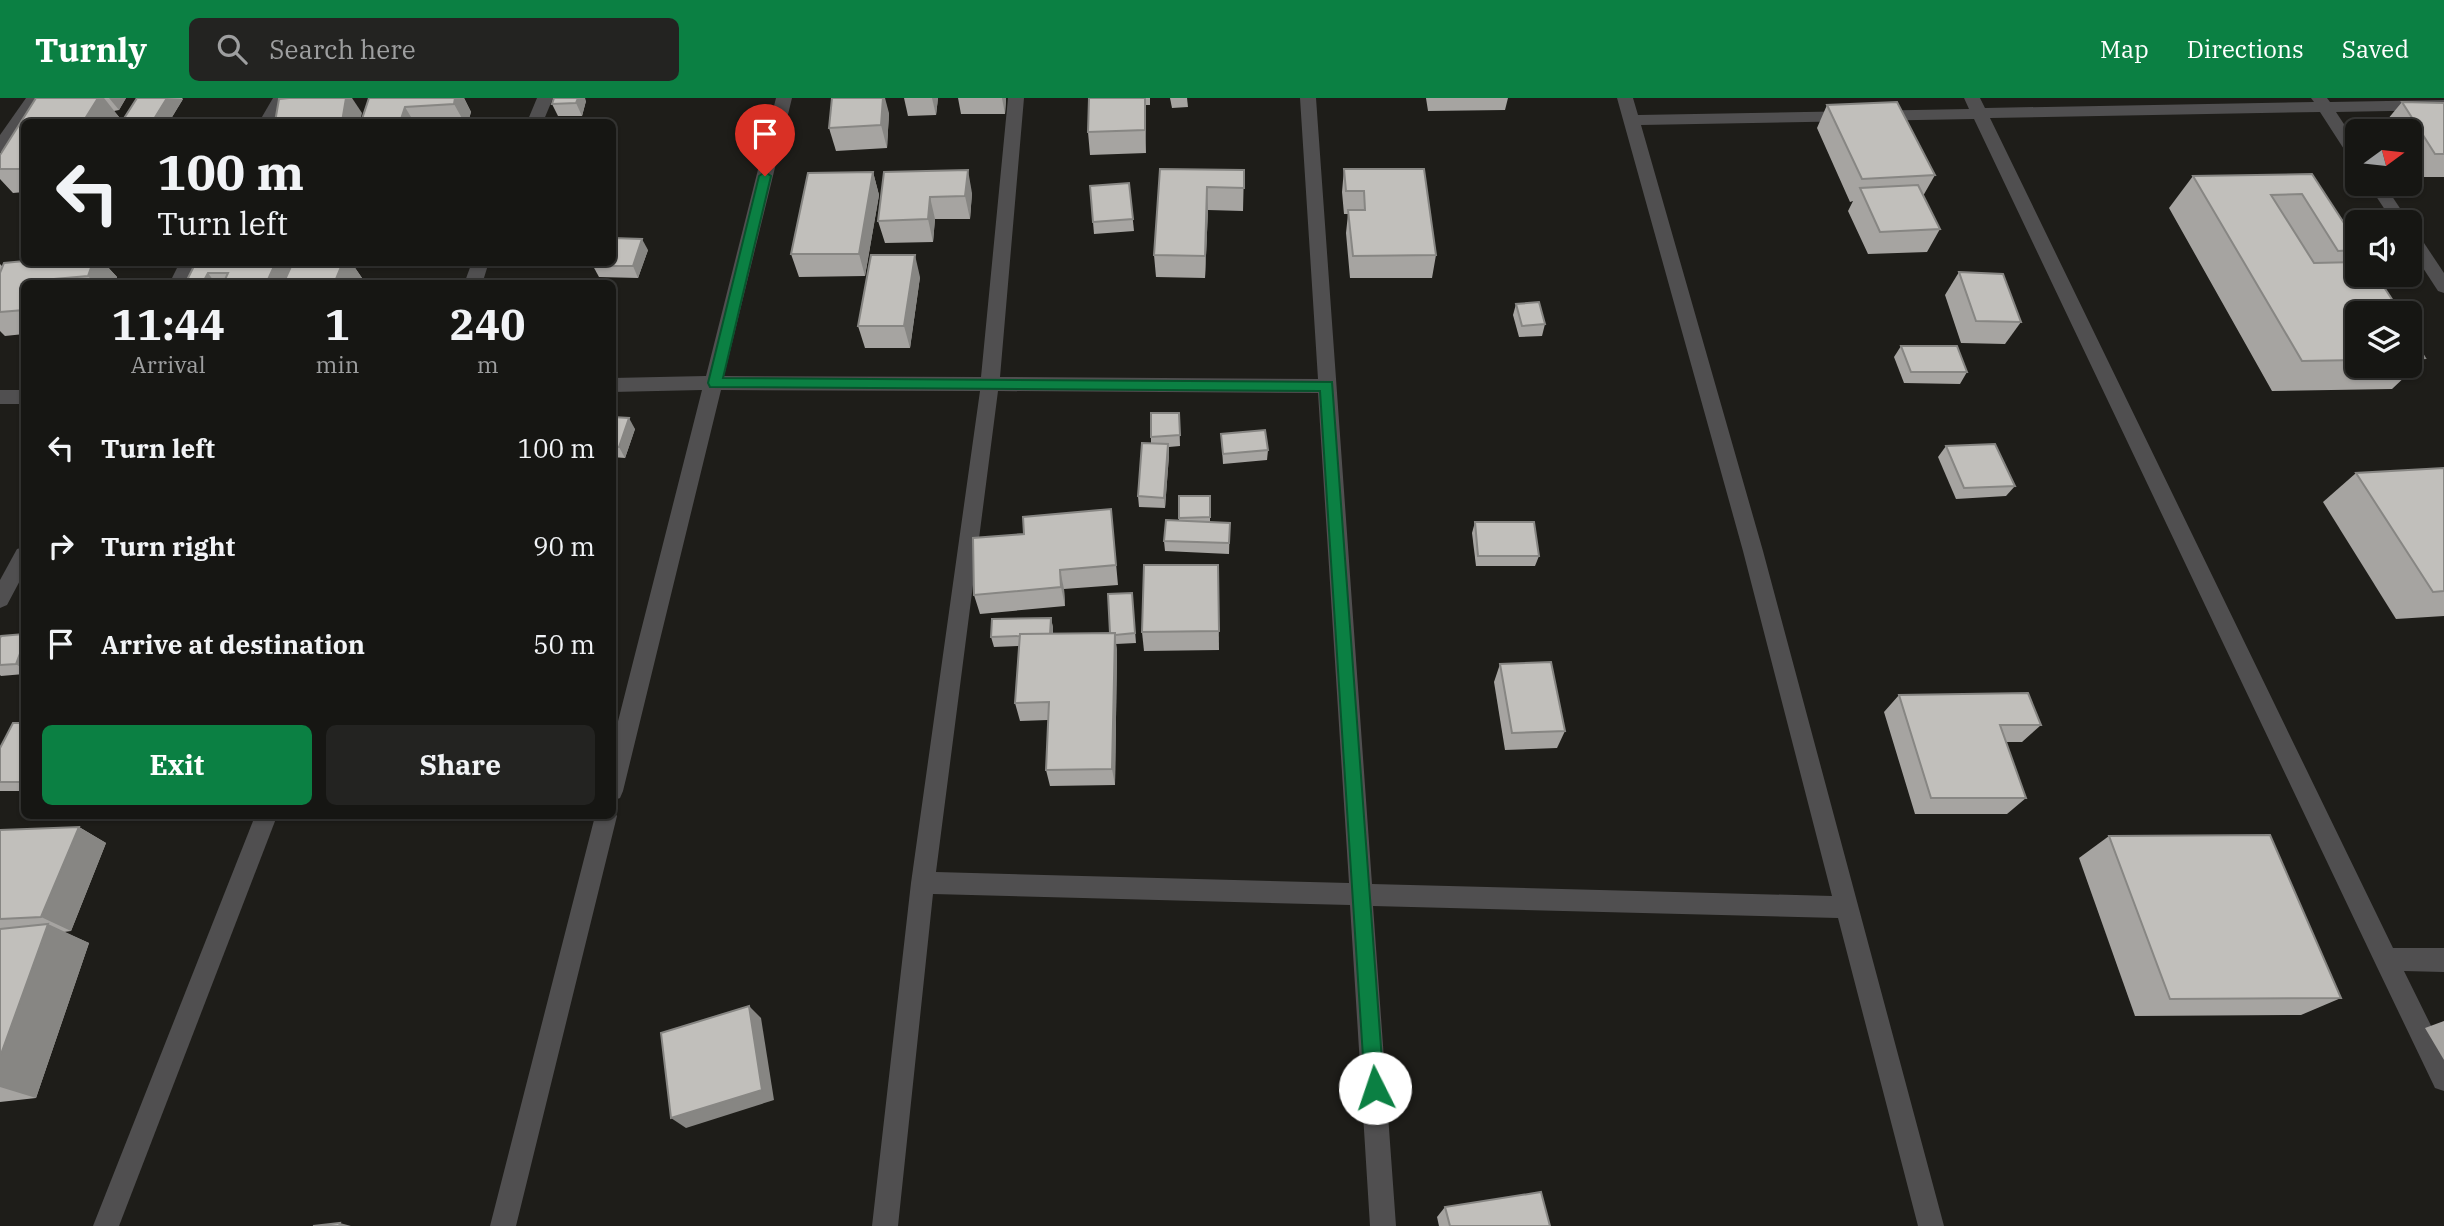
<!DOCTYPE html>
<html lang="en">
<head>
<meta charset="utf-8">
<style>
  :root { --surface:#161613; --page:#232321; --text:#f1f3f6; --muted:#9e9fa0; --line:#353533; --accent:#0b8043 }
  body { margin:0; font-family:"IBM Plex Serif",serif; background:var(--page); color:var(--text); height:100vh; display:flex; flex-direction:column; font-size:26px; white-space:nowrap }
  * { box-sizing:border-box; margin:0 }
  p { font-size:23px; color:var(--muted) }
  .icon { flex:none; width:38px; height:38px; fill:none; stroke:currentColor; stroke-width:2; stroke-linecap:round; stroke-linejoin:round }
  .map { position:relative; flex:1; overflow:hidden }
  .details { position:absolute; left:21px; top:182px; width:595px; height:539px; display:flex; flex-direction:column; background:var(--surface); border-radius:10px; box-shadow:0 2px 5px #0004,0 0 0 2px var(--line) }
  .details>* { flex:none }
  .hud { position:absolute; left:21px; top:21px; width:595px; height:147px; border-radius:10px; box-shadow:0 2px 5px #0004,0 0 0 2px var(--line); background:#161613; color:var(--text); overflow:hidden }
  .needle { width:46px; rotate:75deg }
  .controls { position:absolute; left:2345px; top:21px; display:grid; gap:14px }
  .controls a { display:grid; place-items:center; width:77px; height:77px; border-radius:10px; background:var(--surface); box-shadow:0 2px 5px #0004,0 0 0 2px var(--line); font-size:35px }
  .pin { position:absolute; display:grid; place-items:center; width:60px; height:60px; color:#fff; margin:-72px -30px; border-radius:50% 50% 50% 0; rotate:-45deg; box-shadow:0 0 7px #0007 }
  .pin .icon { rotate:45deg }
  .me { position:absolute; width:77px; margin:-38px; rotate:356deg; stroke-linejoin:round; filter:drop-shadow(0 0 5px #0008) }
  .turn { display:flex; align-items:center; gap:24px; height:147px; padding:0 21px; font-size:32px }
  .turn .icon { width:91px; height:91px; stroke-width:2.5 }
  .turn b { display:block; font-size:49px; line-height:60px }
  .eta { display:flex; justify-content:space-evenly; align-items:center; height:119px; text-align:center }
  .eta b { font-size:42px; font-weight:700; line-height:49px }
  .cta { display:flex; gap:14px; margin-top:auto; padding:14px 21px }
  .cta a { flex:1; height:80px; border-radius:10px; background:var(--accent); color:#fff; font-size:28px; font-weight:700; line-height:80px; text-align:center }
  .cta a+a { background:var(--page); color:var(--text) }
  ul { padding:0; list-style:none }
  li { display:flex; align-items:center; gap:21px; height:98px; padding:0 21px }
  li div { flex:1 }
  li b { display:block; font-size:26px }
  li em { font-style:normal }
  header { display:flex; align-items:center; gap:42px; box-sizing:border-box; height:98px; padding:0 35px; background:var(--accent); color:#fff }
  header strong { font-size:33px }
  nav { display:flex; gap:38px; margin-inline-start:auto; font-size:24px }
  .search { width:490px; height:63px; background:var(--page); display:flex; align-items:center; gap:18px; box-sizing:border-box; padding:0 24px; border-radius:10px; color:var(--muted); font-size:26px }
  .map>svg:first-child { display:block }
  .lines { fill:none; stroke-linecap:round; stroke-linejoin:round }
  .minor { fill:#504f50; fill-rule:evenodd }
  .wall { fill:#a6a4a1 }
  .shaded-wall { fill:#878683 }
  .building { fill:#c1bfbb; stroke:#878683; stroke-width:2 }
  .route { fill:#0b8043; stroke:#07532c; stroke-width:2 }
</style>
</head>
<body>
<header>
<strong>Turnly</strong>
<div class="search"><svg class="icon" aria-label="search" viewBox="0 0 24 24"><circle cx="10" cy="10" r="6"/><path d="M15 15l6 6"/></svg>Search here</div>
<nav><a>Map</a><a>Directions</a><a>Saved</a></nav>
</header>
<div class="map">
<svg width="2444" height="1128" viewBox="0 0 2444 1128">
  <rect width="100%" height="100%" fill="#1e1d19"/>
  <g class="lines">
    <!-- minor -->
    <g class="minor">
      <path d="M26 0H42L6 53 0 54V37Z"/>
      <path d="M273 0H289L275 24H259Z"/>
      <path d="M537 0H553L543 24H527Z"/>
      <path d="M776 0H792L724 278 981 279 1008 0H1024L1000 279 1318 281 1300 0H1316L1372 786 1832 798 1743 453 1617 0H1633L1638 17 1969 11 1964 0H1980L1985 10 2314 4 2311 0H2327L2330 4 2444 2V12L2336 14 2357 46V63L2351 62 2320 14 1990 20 2393 850H2444V874L2404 873 2444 954V993L2435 990 2377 869 1974 21 1641 27 1763 453 1944 1128H1918L1838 820 1373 808 1396 1128H1370L1350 807 933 796 898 1128H872L911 785 980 293 721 292 623 693 620 700 612 703V647L702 292 612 294V280L706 278ZM998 293 1318 295 1349 785 936 774Z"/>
      <path d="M2368 86H2384L2409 124H2393Z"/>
      <path d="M2410 131 2416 133 2444 175V195L2438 193 2410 150Z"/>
      <path d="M180 164H197L186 186H169Z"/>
      <path d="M472 164H489L482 186H464Z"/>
      <rect x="0" y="292" width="24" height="14"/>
      <path d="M24 449V475L7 507 0 510V482L17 451Z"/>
      <path d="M612 710 617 718 516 1128H490L595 718H612Z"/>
      <path d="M255 718H277L119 1128H93Z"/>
    </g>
  </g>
  <!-- wall -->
  <g class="wall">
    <path d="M36 0H126L119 12 114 13 119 19 116 24H24V94L13 95 0 81V57Z"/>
    <path d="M137 0H182L183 1 169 24H125L123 22Z"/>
    <path d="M369 0H464L471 14 468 24H361Z"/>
    <path d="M904 0H938L936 17 908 18Z"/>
    <path d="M958 0H1006L1005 16H961Z"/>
    <path d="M1089 0H1150V7H1145L1146 55 1090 57 1088 34Z"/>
    <path d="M1170 0H1187L1188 9 1172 10Z"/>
    <path d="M1426 0H1508L1505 12 1428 13Z"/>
    <path d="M586 3 582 18H558L552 6Z"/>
    <path d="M2402 4 2444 5V79H2414L2410 72V33H2385L2382 28Z"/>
    <path d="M1827 7 1935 77 1923 98 1940 131 1927 154 1868 156 1848 113 1853 103 1850 104 1817 30Z"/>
    <path d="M889 15 887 50 836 53 829 30Z"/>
    <path d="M1160 71 1244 72 1243 113 1208 112 1205 180 1156 179 1154 157Z"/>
    <path d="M1344 71 1436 157 1432 180H1350L1346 135 1348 116H1344L1342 94Z"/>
    <path d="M873 74 879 97 865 178 799 179 791 156Z"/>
    <path d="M884 74 972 95 970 121H935L933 144 885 145 878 123Z"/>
    <path d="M2312 76 2357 145V157L2351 164 2357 215V268H2410V239L2425 260 2392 291 2272 293 2169 110 2193 78Z"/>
    <path d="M1129 85 1134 133 1094 136 1093 124Z"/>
    <path d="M648 152 638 180 599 179 593 168Z"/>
    <path d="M24 164H103L117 179 115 186H24V236L5 238 0 233V166L3 169Z"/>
    <path d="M196 164H284L290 172 293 164H351L362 180 360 186H185Z"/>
    <path d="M1959 174 2021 224 2005 246 1961 245 1945 197Z"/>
    <path d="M920 179 910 250H865L858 228Z"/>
    <path d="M1516 206 1545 226 1542 238 1519 239 1513 217Z"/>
    <path d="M1901 248 1967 274 1960 286 1904 285 1894 259Z"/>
    <path d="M1151 315H1179L1180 348 1169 349V357L1165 410 1139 409 1138 398 1151 346Z"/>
    <path d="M612 319 635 331 625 360 612 359Z"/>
    <path d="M1221 336 1268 352 1267 362 1223 366Z"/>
    <path d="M1946 348 2015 388 2006 398 1956 401 1938 359Z"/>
    <path d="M2444 370V518L2396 521 2323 404 2356 375Z"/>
    <path d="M1179 398H1210V424L1230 425 1229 456 1165 453 1164 443 1179 423Z"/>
    <path d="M1111 411 1118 487 1064 491 1065 508 980 516 974 497 1024 436Z"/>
    <path d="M1475 424 1539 458 1535 468H1476L1472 435Z"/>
    <path d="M1218 467 1219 552 1144 553 1142 534Z"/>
    <path d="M1132 495 1136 545 1116 546 1117 553 1115 687 1050 688 1046 672 1048 622 1020 623 1015 605 1019 548 994 549 991 539 1051 520 1053 530V536L1110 535Z"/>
    <path d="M24 536V576L1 578 0 577V540Z"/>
    <path d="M1500 566 1565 633 1557 650 1505 652 1494 584Z"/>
    <path d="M1899 597 2041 627 2022 644H2006L2026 700 2007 716H1915L1884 614Z"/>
    <path d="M24 625V693H0V650Z"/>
    <path d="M79 729 106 745 71 833 64 834 89 845 36 1000 0 1004V732Z"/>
    <path d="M2109 738 2341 900 2301 917 2135 918 2079 760Z"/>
    <path d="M2444 923V962L2425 930Z"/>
    <path d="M1445 1109 1550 1128H1439L1437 1119Z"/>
  </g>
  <!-- shaded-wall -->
  <g class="shaded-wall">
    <path d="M98 0H104L119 19 116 24H83Z"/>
    <path d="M109 0H126L119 12Z"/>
    <path d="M167 0 183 1 169 24H156L154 21Z"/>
    <path d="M346 0H352L362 15 360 24H342Z"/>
    <path d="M455 0H464L471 14 468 24H464L454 6Z"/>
    <path d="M578 0H585L586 3 582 18 576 5Z"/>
    <path d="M883 0H885L889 15 887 50 881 27Z"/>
    <path d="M932 0H938L936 17Z"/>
    <path d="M1002 0H1006L1005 16Z"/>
    <path d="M1145 0 1146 16V55L1145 32Z"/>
    <path d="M405 9 414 24H400Z"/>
    <path d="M968 72 972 95 970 121 965 98Z"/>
    <path d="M873 74 879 97 865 178 859 156Z"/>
    <path d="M1207 89 1208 112 1205 180V158Z"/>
    <path d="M930 99 935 121 933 144 928 121Z"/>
    <path d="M642 141 648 152 638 180 633 168Z"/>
    <path d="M915 157 920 179 910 250 904 228Z"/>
    <path d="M93 164H103L117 179 115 186H95L88 178Z"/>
    <path d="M276 164H284L296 180 294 186H266Z"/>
    <path d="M343 164H351L362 180 360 186H334Z"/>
    <path d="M208 175 216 186H202Z"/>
    <path d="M629 320 635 331 625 360 619 349Z"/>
    <path d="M1168 346 1169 357 1165 410 1164 400Z"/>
    <path d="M1060 472 1064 491 1065 508 1061 489Z"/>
    <path d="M1051 520 1053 530 1052 547 1050 537Z"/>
    <path d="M1115 535 1117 553 1115 687 1112 671Z"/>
    <path d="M24 545V572L16 566Z"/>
    <path d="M79 729 106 745 71 833 41 819Z"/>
    <path d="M48 826 89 845 36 1000 0 989V959Z"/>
    <path d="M749 908 761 920 774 1002 686 1030 671 1020Z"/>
    <path d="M340 1125 351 1128H339Z"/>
  </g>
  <!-- building -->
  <g class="building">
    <path d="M36 0H98L83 24H24V71H0V57Z"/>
    <path d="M137 0H167L154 21 123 22Z"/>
    <path d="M289 0H346L342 24H275L279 1Z"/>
    <path d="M369 0H455L454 6 405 9 400 24H361Z"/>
    <path d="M554 0H578L576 5 552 6Z"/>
    <path d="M832 0H883L881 27 829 30Z"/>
    <path d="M1089 0H1145V32L1088 34Z"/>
    <path d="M1897 4 1935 77 1862 81 1827 7Z"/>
    <path d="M2402 4 2444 5V56H2435Z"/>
    <path d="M1160 71 1244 72V90L1207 89 1205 158 1154 157Z"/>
    <path d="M1344 71H1424L1436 157 1353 158 1348 112H1365L1364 93H1346Z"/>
    <path d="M968 72 965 98 930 99 928 121 878 123 884 74Z"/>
    <path d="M873 74 859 156H791L808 75Z"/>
    <path d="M2312 76 2357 145V152L2338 153 2302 96 2271 97 2314 165 2357 164V177H2376L2401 215H2357V229H2355L2357 232V262L2302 263 2193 78Z"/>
    <path d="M1129 85 1133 121 1093 124 1090 88Z"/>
    <path d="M1918 87 1940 131 1880 134 1860 90Z"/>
    <path d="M612 140 642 141 633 168H593L594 164H612Z"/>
    <path d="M871 157H915L904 228H858Z"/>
    <path d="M24 163V164H93L88 178 43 182 41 186H24V212L0 214V175L4 165Z"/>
    <path d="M196 164H276L266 186H223L228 175H208L202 186H185Z"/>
    <path d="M293 164H343L334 186H283Z"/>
    <path d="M1959 174 2003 176 2021 224 1976 223Z"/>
    <path d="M1539 204 1545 226 1522 228 1516 206Z"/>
    <path d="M2410 239H2412L2425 260 2410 261Z"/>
    <path d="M1901 248H1957L1967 274H1911Z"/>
    <path d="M1151 315H1179L1180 337 1151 339Z"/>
    <path d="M612 319 629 320 619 349H612Z"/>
    <path d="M1265 332 1268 352 1223 356 1221 336Z"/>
    <path d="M1142 345 1168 346 1164 400 1138 398Z"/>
    <path d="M1995 346 2015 388 1964 390 1946 348Z"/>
    <path d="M2444 370V493L2433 494 2356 375Z"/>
    <path d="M1179 398H1210V419L1179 420Z"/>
    <path d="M1111 411 1116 467 1060 472 1061 489 974 497 973 440 1024 436 1023 419Z"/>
    <path d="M1166 422 1230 425 1229 445 1164 443Z"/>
    <path d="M1475 424H1534L1539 458H1478Z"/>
    <path d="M1144 467H1218L1219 533 1142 534Z"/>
    <path d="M1132 495 1135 535 1115 537V535H1110L1108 496Z"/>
    <path d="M1051 520 1050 536H1020V538L991 539 992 521Z"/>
    <path d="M1115 535 1112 671 1046 672 1049 604 1015 605 1020 536Z"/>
    <path d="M24 536V545L16 566 0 567V540L1 538Z"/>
    <path d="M1551 564 1565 633 1512 635 1500 566Z"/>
    <path d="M2028 595 2041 627H2000L2026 700H1931L1899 597Z"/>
    <path d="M13 625H24V684H0V650Z"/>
    <path d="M79 729 41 819 0 821V732Z"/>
    <path d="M2270 737 2341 900 2170 901 2109 738Z"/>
    <path d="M48 826 0 959V831Z"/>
    <path d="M749 908 762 992 671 1020 661 935Z"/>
    <path d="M1541 1094 1550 1128H1450L1445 1109Z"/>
    <path d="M340 1125 339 1128H313Z"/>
  </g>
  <!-- route -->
  <path class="route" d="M765 74 771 78 723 280 1332 284 1384 990 1381 996 1375 999 1368 996 1365 990 1320 293 710 289 708 285 759 78Z"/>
</svg>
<div class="controls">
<a><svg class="needle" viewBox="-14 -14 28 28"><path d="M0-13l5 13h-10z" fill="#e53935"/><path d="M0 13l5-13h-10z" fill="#9e9fa0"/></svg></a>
<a><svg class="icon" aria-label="sound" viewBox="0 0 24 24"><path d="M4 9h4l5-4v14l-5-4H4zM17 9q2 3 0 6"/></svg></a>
<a><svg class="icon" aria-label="layers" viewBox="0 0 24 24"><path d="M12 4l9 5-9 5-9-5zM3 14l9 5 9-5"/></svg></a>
</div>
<div class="pin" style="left:765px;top:78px;background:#d93025"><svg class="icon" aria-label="arrive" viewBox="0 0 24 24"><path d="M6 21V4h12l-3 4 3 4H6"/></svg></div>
<svg class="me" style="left:1375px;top:990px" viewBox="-20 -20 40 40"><circle r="19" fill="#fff"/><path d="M0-13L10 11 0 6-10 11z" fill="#0b8043"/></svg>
<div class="hud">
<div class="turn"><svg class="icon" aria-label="left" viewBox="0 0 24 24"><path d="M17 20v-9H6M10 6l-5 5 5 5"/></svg><div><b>100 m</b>Turn left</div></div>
</div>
<section class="details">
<div class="eta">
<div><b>11:44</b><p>Arrival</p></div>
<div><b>1</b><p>min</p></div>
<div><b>240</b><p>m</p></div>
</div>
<ul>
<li><svg class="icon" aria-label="left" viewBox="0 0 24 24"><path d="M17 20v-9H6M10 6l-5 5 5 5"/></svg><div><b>Turn left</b></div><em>100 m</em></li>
<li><svg class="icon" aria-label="right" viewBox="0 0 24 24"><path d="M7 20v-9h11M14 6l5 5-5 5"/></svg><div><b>Turn right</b></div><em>90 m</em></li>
<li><svg class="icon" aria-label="arrive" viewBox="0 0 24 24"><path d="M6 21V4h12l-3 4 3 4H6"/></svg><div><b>Arrive at destination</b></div><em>50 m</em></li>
</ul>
<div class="cta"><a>Exit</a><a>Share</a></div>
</section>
</div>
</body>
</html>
